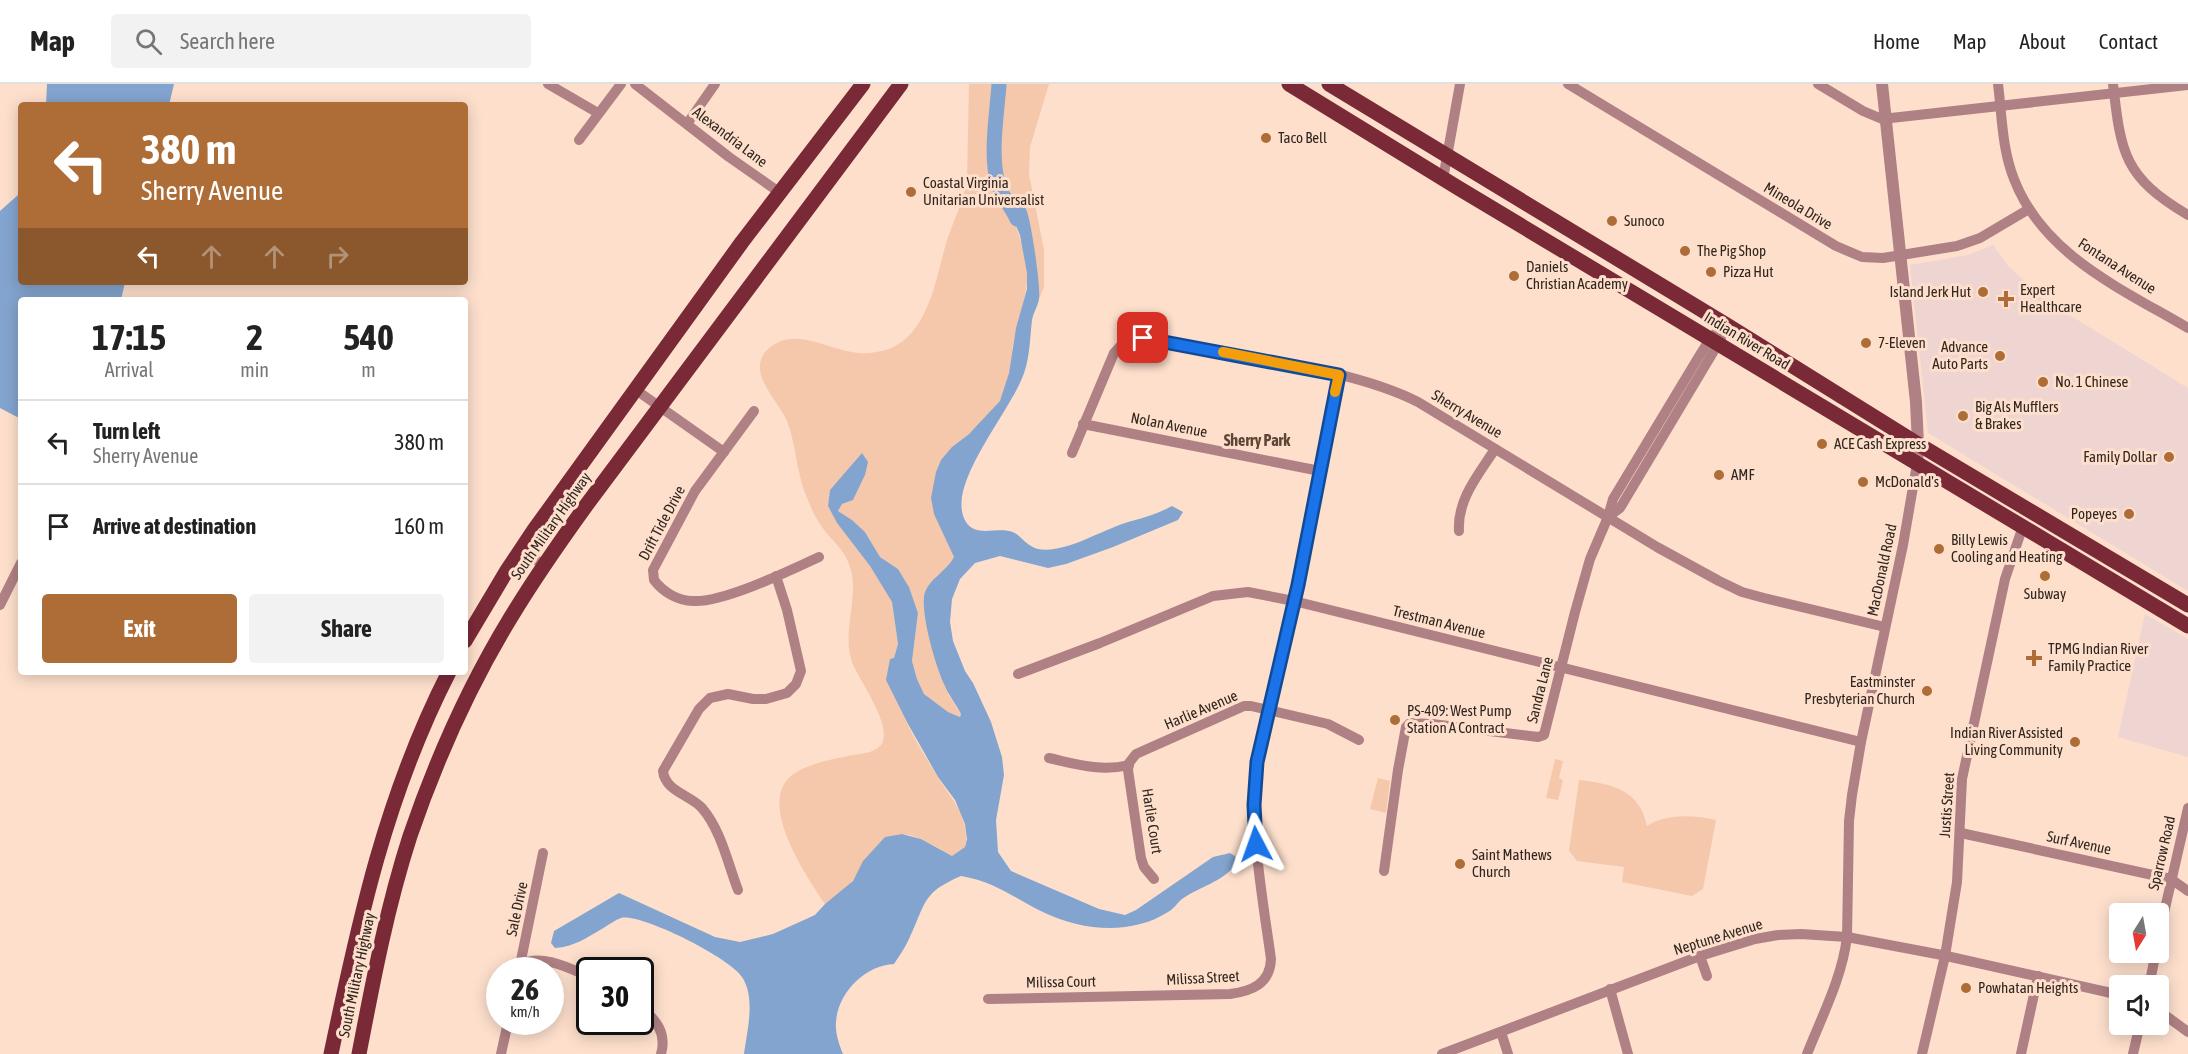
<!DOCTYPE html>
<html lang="en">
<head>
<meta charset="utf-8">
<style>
  :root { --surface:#fff; --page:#f2f2f2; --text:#222; --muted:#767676; --line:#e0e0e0; --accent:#ae6d37 }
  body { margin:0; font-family:"Asap Condensed",sans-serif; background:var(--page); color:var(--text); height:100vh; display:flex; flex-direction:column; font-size:22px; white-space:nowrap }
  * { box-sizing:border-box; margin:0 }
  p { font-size:20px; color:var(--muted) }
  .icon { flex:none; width:33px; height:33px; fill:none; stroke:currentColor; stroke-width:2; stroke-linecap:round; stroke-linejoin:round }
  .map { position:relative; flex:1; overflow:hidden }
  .sheet { position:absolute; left:18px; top:213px; width:450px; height:378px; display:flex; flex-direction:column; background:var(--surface); border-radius:6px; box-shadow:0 3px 15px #0003 }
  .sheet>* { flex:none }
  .guide { position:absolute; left:18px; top:18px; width:450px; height:183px; border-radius:6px; box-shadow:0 3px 15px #0003; background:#ae6d37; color:#fff; overflow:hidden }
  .needle { width:39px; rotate:191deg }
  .fabs { position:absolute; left:2109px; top:819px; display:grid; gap:12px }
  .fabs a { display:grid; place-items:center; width:60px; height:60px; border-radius:6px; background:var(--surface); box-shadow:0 3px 15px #0003; font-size:30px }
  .speed { position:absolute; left:486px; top:873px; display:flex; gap:12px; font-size:30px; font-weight:700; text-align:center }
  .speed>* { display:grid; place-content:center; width:78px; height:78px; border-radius:50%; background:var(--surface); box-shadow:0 3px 15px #0003; line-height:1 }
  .speed small { font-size:15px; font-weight:400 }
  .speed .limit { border:3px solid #111; border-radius:9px; background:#fff; color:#111 }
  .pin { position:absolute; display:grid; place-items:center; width:51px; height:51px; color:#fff; margin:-26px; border-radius:12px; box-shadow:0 3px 9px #0006 }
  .me { position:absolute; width:66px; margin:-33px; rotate:356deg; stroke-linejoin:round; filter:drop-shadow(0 0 4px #0008) }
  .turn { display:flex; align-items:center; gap:21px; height:126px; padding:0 24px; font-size:27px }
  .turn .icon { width:78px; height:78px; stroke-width:2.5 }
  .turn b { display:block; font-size:42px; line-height:51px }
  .lanes { display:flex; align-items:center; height:57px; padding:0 24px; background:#0003; justify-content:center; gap:30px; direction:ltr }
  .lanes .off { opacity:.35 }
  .eta { display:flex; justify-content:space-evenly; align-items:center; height:102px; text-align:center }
  .eta b { font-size:36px; font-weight:700; line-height:42px }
  .cta { display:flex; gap:12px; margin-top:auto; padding:12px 24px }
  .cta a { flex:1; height:69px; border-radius:6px; background:var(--accent); color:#fff; font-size:24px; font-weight:700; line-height:69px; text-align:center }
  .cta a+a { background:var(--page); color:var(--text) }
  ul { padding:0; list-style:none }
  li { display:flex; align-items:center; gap:18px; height:84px; padding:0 24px; border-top:2px solid var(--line) }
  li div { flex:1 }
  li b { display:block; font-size:22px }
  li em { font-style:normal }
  header { display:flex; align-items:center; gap:36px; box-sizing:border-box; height:84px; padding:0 30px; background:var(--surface); border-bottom:2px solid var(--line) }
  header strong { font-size:28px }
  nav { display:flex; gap:33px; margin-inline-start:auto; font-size:21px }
  .search { width:420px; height:54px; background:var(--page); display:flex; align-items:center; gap:15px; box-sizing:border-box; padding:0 21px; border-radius:6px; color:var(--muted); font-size:22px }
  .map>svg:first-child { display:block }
  .commercial { fill:#efd5d2 }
  .green { fill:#f5c8ab }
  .water { fill:#83a4ce }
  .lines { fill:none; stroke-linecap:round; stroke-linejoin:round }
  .river { stroke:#83a4ce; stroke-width:15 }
  .minor { stroke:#b08184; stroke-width:10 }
  .tertiary { stroke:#b08184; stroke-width:12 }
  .primary { stroke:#7a2a37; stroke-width:15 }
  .route-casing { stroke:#114b97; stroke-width:15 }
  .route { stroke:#1a73e8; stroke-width:10 }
  .slow { stroke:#f59e0b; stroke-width:10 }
  .poi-dot { fill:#ae6d37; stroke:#fddfcc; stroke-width:2 }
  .labels { text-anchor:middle; stroke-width:6; stroke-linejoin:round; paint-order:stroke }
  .street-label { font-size:15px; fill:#31261f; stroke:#fddfcc }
  .poi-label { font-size:15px; fill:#31261f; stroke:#fddfcc; text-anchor:start }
  .neighbourhood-label { font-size:16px; font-weight:bold; fill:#5d4535; stroke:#fddfcc }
</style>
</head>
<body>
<header>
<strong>Map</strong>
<div class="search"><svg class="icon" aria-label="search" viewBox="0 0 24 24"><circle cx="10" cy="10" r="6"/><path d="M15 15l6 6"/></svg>Search here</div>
<nav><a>Home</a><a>Map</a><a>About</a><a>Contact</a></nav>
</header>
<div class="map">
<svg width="2188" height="970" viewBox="0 0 2188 970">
  <rect width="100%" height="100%" fill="#fddfcc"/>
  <!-- commercial -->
  <g class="commercial">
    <path d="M1993 161 2008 182 2033 205 2063 227 2188 304V507L1928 349 1910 181 1968 171Z"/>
    <path d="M2145 530 2188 555V673L2118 653Z"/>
  </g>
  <!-- green -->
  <g class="green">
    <path d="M969 0H1049L1030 63 1029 90 1044 166V203L1039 215 1037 180 1007 121C1018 147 1031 178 1026 206 1023 225 1016 242 1013 260 1011 277 1008 305 999 319 986 336 968 351 952 363L954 473 949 483 935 493 948 610 961 630 960 633 948 628 924 610 917 595 912 577 918 529 909 503 898 485 880 473 865 448 852 436 838 427 842 420 853 416 865 391 836 399 830 406 828 422 837 439 870 482 892 518 898 560 894 574 890 576C895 596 899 619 907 639 915 657 927 675 937 692 951 715 971 734 965 763L952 772C913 750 897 735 865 776 860 782 858 790 853 796 847 806 834 813 825 820 807 793 753 715 795 689 816 676 845 673 870 668 874 666 878 665 881 661 894 642 859 597 852 578 841 546 861 511 849 480 843 463 829 455 820 440 815 433 811 424 808 416 796 391 797 363 787 337 781 323 761 301 760 286 759 278 762 270 768 265 794 241 828 266 858 269 868 270 879 268 889 265 931 248 936 190 948 153 955 134 963 117 967 97Z"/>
    <path d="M1555 675 1563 677 1559 694 1563 696 1558 716 1546 714Z"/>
    <path d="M1378 694 1390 697 1386 729 1370 725Z"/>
    <path d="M1579 696C1612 700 1639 705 1647 742 1666 729 1694 731 1716 736L1703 805 1692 812 1622 798 1624 783 1577 777 1569 767Z"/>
  </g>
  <!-- water -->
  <g class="water">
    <path d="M47 0H174L169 21H46Z"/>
    <path d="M21 104V198H125L121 216H21V335L0 324V127L18 111Z"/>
    <path d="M1019 113C1021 117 1024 121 1026 125 1031 135 1041 203 1039 215 1038 222 1033 229 1032 236 1030 253 1030 270 1025 286 1014 325 943 401 966 438 978 457 1005 437 1020 453 1024 457 1032 464 1038 465 1064 470 1100 447 1125 439 1142 434 1156 431 1172 422L1183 428 1178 436 1113 463 1066 480 1048 484 1000 472 975 479 960 495 952 515 950 538 953 557 965 587 973 599 991 638 1002 673 1004 691 996 736 998 768 1011 787 1099 825 1125 831 1136 826 1213 773 1230 769 1235 772 1236 781C1220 799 1201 802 1182 815 1177 819 1174 825 1168 828 1132 851 1083 847 1045 829 1014 814 996 798 961 792 921 809 926 820 909 855 905 864 899 872 894 880 866 881 838 908 836 938 835 949 839 960 843 970H744C747 947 756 914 742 893 730 874 641 829 621 834 615 836 610 840 605 843 588 853 574 863 555 864L551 859 554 847 619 809 715 853 740 858 773 850 815 831 825 820 853 797 863 777 885 753 902 750 921 755 952 772 965 763 967 755 965 740 955 716 938 693 908 640 886 596 890 575 894 574 898 560 892 518 870 482 837 439 828 422 830 406 862 369 868 378 865 391 853 416 842 420 838 427 852 436 865 448 880 473 898 485 909 503 918 529 912 577 917 595 924 610 948 628 960 633 961 630C956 620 949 612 945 602 936 584 919 526 925 508 931 493 947 487 954 473L934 430 931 414 936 388 941 376 952 363 969 350 1000 317 1009 289 1016 244 1027 205V189L1020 151 1007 121 1008 116Z"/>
  </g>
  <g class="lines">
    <!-- river -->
    <path class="river" d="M999 0C997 31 989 73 999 103 1003 114 1012 123 1017 135"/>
    <!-- minor -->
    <g class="minor">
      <path d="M548 0 598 29"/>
      <path d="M635 0 729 73 779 108"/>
      <path d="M1568 0 1836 162 1862 173 1883 174 1957 162 1980 154 2029 125"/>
      <path d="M1818 0 1863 27 1882 35 2188 1"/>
      <path d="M1998 0C2002 32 2002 65 2014 95 2043 171 2122 205 2188 244"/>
      <path d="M2113 0C2121 70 2124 93 2188 131"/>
      <path d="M687 40 715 0"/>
      <path d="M579 56 621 0"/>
      <path d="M1443 95 1460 0"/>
      <path d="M636 306 724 368"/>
      <path d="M754 327 695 407 653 486 654 496C663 508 678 517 693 517 723 519 791 486 819 473"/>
      <path d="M1083 340 1320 387"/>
      <path d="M1072 369 1114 269 1124 258 1136 254C1162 253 1191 263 1217 267 1281 279 1360 289 1418 318L1657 463 1719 497 1742 508 1764 514 1885 543"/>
      <path d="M1608 433 1620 424 1721 255"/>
      <path d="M1459 447C1457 415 1479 390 1495 365"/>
      <path d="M520 466 544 481"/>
      <path d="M0 521 21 479"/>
      <path d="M1018 590 1100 559 1213 512 1248 508 1294 517 1861 658"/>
      <path d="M1049 674C1076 680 1101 688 1129 681"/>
      <path d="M1961 749 2171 795 2188 807"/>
      <path d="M1384 787 1398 686 1406 643 1410 639 1432 640 1538 653 1544 651 1575 528 1590 475 1608 433 1613 415 1698 274 1710 255 1725 240"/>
      <path d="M1154 795 1144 783 1141 774 1128 686 1129 679 1136 670 1244 622H1251L1328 640 1359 656"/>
      <path d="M738 806C728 780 721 746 702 724 690 711 665 707 663 687L699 625 710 614 728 610 753 615H766L787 609 796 600 801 587 787 526 776 492"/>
      <path d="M2158 855 2188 724"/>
      <path d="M1700 872 1707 892"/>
      <path d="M520 881C541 869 569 884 590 893"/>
      <path d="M519 886 543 769"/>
      <path d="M2149 902 2156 868"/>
      <path d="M1610 905 1628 970"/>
      <path d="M988 915 1230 910C1252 907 1270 900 1271 875 1262 810 1249 743 1257 678L1301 485 1339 291"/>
      <path d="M640 923C656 935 667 949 661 970"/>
      <path d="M2158 926 2188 948"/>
      <path d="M1501 948 1508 970"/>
      <path d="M501 970 508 938"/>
      <path d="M1442 970 1700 872 1755 855 1778 851 1801 850 1847 853 1942 871 2120 911"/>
      <path d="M1807 970C1822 932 1842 894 1847 853L1849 737 1852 711 1861 658 1903 461 1917 380"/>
      <path d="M1922 970 1945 872 1957 798 1962 695 2005 495 2023 442"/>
      <path d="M2021 970 2038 892"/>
      <path d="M2133 970 2140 940"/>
    </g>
    <!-- tertiary -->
    <path class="tertiary" d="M1882 0 1916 318 1918 360 1917 380"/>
    <!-- primary -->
    <g class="primary">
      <path d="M1289 0 1460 105 2188 542"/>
      <path d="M1329 0 1725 240 1918 360 2188 521"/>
      <path d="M465 557 506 488 534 446 742 158 863 0"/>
      <path d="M331 970C359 836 386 711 449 588"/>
      <path d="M359 970C373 897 387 823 410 752 436 676 469 602 511 533 534 495 559 459 585 423L901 0"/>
    </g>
  </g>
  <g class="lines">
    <defs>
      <path id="route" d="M1143 254 1339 291 1298 501 1257 678 1254 721 1256 760"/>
    </defs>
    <!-- route casing -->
    <use href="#route" class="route-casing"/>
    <!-- route -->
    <use href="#route" class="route"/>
    <!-- slow -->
    <path class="slow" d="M1223 268 1339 291 1335 308"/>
  </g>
  <!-- markers -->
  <g class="poi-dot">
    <circle cx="1266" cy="54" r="6"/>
    <circle cx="911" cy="108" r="6"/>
    <circle cx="1612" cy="137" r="6"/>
    <circle cx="1685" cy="167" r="6"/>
    <circle cx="1711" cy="188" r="6"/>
    <circle cx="1514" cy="192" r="6"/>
    <circle cx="1983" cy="208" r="6"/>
    <path d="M2003 206h6v6h6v6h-6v6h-6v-6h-6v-6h6z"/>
    <circle cx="1866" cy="259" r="6"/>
    <circle cx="2000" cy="272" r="6"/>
    <circle cx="2043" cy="298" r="6"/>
    <circle cx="1963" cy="332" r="6"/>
    <circle cx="1822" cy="360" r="6"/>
    <circle cx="2169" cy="373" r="6"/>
    <circle cx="1719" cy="391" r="6"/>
    <circle cx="1863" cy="398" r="6"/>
    <circle cx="2129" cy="430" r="6"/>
    <circle cx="1939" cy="465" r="6"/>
    <circle cx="2045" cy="492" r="6"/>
    <path d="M2031 565h6v6h6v6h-6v6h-6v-6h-6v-6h6z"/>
    <circle cx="1927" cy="607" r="6"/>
    <circle cx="1395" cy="636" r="6"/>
    <circle cx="2075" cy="658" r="6"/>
    <circle cx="1460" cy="780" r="6"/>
    <circle cx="1966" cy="904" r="6"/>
  </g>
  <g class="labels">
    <!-- street labels -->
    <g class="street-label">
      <text transform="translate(730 53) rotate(37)" y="5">Alexandria Lane</text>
      <text transform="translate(1798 122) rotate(31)" y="5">Mineola Drive</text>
      <text transform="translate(2117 182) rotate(33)" y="5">Fontana Avenue</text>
      <text transform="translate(1747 257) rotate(31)" y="5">Indian River Road</text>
      <text transform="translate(1467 330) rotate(31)" y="5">Sherry Avenue</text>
      <text transform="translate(1169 341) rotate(11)" y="5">Nolan Avenue</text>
      <text transform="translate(662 439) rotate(-62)" y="5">Drift Tide Drive</text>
      <text transform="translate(551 442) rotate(-55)" y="5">South Military Highway</text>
      <text transform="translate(1882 486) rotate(-78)" y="5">MacDonald Road</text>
      <text transform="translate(1439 538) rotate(14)" y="5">Trestman Avenue</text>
      <text transform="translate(1540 606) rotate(-76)" y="5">Sandra Lane</text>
      <text transform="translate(1201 626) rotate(-23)" y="5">Harlie Avenue</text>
      <text transform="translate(1947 721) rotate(-86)" y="5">Justis Street</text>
      <text transform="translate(1152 737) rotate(81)" y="5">Harlie Court</text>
      <text transform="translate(2079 759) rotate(12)" y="5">Surf Avenue</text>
      <text transform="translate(2162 769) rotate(-77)" y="5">Sparrow Road</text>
      <text transform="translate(517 825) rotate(-78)" y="5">Sale Drive</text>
      <text transform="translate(1718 853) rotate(-17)" y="5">Neptune Avenue</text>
      <text transform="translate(357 891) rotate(-78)" y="5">South Military Highway</text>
      <text transform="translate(1203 894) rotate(-3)" y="5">Milissa Street</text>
      <text transform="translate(1061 898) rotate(-1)" y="5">Milissa Court</text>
    </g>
    <!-- poi labels -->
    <g class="poi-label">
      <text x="1278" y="59">Taco Bell</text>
      <text x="923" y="104">Coastal Virginia<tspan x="923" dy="17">Unitarian Universalist</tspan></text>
      <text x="1624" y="142">Sunoco</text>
      <text x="1697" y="172">The Pig Shop</text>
      <text x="1526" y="188">Daniels<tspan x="1526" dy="17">Christian Academy</tspan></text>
      <text x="1723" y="193">Pizza Hut</text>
      <text x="2020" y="211">Expert<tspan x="2020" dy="17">Healthcare</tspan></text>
      <text x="1971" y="213" text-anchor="end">Island Jerk Hut</text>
      <text x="1878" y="264">7-Eleven</text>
      <text x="1988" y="268" text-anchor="end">Advance<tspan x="1988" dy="17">Auto Parts</tspan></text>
      <text x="2055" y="303">No. 1 Chinese</text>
      <text x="1975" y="328">Big Als Mufflers<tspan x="1975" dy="17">&amp; Brakes</tspan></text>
      <text x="1834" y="365">ACE Cash Express</text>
      <text x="2157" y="378" text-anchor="end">Family Dollar</text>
      <text x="1731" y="396">AMF</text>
      <text x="1875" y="403">McDonald's</text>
      <text x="2117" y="435" text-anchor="end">Popeyes</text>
      <text x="1951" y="461">Billy Lewis<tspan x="1951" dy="17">Cooling and Heating</tspan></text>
      <text x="2045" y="515" text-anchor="middle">Subway</text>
      <text x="2048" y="570">TPMG Indian River<tspan x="2048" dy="17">Family Practice</tspan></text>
      <text x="1915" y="603" text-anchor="end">Eastminster<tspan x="1915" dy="17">Presbyterian Church</tspan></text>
      <text x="1407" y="632">PS-409: West Pump<tspan x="1407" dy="17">Station A Contract</tspan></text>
      <text x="2063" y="654" text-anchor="end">Indian River Assisted<tspan x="2063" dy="17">Living Community</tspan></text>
      <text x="1472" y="776">Saint Mathews<tspan x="1472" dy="17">Church</tspan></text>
      <text x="1978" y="909">Powhatan Heights</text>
    </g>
    <!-- neighbourhood labels -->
    <g class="neighbourhood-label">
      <text x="1257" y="362">Sherry Park</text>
    </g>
  </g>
</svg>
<div class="fabs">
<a><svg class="needle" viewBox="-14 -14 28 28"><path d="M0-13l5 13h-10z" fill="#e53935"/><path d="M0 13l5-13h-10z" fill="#767676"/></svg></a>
<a><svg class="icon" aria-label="sound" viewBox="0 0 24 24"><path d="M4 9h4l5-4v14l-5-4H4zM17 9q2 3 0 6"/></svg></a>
</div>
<div class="speed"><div>26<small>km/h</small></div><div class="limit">30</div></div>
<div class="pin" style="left:1143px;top:254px;background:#d93025"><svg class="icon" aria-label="arrive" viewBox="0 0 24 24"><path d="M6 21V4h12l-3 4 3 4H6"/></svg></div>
<svg class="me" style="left:1256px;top:760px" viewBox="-20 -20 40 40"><path d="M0-17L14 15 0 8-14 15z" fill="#1a73e8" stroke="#fff" stroke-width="4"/></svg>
<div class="guide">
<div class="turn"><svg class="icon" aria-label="left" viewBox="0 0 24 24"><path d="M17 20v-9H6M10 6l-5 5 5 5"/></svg><div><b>380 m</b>Sherry Avenue</div></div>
<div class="lanes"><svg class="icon" aria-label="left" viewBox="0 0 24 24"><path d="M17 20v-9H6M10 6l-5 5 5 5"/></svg><svg class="icon off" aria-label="ahead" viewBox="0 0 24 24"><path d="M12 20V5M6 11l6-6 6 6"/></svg><svg class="icon off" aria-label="ahead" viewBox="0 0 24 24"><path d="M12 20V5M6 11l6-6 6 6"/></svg><svg class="icon off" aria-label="right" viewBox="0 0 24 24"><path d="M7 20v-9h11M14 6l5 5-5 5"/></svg></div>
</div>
<section class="sheet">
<div class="eta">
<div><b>17:15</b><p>Arrival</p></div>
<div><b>2</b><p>min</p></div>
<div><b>540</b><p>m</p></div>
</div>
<ul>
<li><svg class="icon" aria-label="left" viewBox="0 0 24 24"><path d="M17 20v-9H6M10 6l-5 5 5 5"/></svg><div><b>Turn left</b><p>Sherry Avenue</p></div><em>380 m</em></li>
<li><svg class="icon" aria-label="arrive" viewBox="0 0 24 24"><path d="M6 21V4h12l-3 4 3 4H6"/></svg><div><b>Arrive at destination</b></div><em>160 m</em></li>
</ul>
<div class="cta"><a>Exit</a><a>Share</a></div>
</section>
</div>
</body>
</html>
